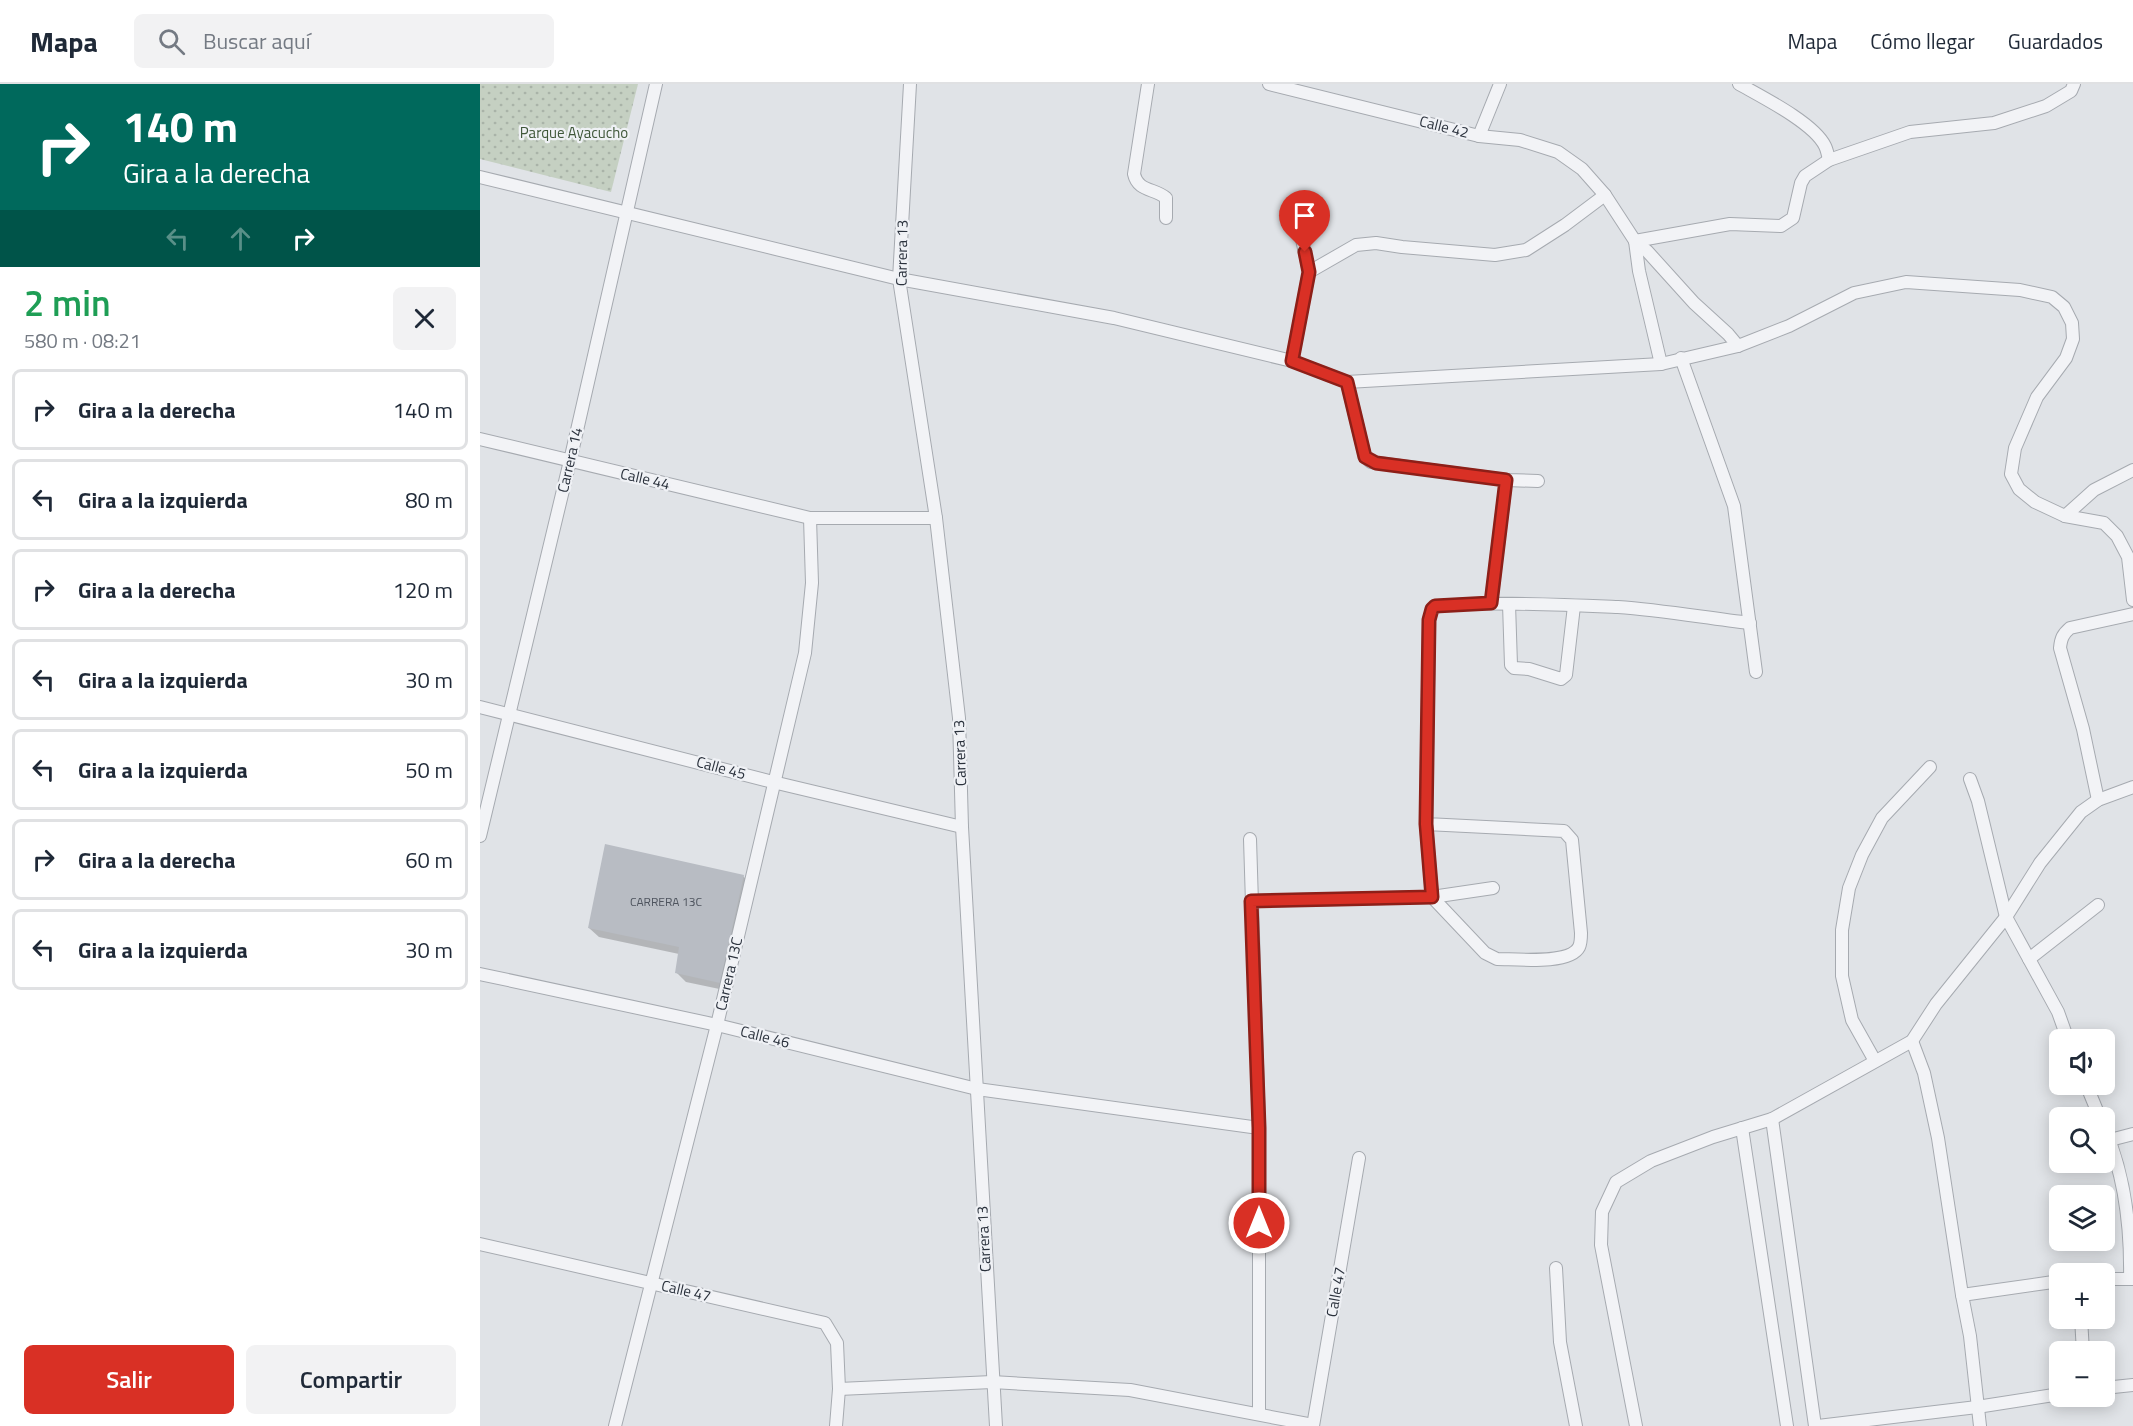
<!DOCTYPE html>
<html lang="es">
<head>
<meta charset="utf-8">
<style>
  :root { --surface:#fff; --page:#f2f2f3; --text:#1f2937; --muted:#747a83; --line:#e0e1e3; --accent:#d93025 }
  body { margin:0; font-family:"Titillium Web",sans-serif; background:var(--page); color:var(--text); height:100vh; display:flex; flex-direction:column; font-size:22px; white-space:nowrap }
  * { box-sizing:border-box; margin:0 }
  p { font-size:20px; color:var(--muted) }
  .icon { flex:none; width:33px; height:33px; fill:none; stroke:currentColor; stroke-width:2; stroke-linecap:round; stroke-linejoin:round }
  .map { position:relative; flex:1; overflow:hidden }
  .drawer { display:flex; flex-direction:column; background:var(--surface); width:480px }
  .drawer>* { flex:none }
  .guide { background:#00695c; color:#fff; overflow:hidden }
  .fabs { position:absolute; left:1569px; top:945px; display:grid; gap:12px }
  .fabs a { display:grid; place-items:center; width:66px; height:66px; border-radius:9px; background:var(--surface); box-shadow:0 3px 15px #0003; font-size:30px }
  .pin { position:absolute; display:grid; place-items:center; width:51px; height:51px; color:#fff; margin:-62px -26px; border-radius:50% 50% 50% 0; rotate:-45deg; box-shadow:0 0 6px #0007 }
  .pin .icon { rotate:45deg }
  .me { position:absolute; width:66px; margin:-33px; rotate:0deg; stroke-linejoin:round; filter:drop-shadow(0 0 4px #0008) }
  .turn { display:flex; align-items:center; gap:21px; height:126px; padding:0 24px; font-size:27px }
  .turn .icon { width:78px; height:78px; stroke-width:2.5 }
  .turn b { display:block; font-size:42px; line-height:51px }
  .lanes { display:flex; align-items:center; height:57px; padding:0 24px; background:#0003; justify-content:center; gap:30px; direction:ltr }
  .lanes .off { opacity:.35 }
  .round { display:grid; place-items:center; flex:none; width:63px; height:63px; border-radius:9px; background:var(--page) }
  .overview { display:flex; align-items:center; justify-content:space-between; height:102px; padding:0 24px }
  h1 { font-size:36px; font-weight:600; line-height:45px; color:#1e9e55 }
  .button { display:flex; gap:12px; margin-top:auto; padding:12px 24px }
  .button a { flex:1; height:69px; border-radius:9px; background:var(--accent); color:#fff; font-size:24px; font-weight:600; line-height:69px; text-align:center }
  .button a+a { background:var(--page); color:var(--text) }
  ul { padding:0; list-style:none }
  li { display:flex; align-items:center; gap:18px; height:81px; margin:0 12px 9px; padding:0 12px; border:3px solid var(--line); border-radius:9px }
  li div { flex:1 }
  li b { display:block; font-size:22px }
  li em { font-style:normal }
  header { display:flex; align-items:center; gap:36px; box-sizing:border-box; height:84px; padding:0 30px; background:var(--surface); border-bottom:2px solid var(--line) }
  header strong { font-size:28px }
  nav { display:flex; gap:33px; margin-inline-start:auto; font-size:21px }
  .search { width:420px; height:54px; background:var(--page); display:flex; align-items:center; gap:15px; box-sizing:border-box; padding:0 21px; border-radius:9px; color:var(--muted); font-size:22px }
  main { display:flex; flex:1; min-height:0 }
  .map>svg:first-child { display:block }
  .park { fill:url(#park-dots) }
  .shadow { fill:#0003 }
  .building { fill:#b8bcc3 }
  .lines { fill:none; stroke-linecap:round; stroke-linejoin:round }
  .minor-casing { stroke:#a6aab0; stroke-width:14 }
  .minor { stroke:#f2f3f6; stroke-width:12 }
  .route-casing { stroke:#8d1f18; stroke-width:15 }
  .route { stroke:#d93025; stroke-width:10 }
  .labels { text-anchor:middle; stroke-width:4.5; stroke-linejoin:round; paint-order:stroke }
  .number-label { font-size:12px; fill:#4e545e }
  .street-label { font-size:15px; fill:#2a313c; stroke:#eff1f5 }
  .park-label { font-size:15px; fill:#3f5739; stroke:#eff1f5 }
</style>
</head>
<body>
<header>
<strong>Mapa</strong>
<div class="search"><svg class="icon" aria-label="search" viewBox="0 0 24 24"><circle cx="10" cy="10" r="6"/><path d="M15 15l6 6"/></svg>Buscar aquí</div>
<nav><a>Mapa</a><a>Cómo llegar</a><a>Guardados</a></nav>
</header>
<main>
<section class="drawer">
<div class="guide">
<div class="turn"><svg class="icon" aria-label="right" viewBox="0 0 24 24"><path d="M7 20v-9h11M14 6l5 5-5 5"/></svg><div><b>140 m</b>Gira a la derecha</div></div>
<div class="lanes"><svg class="icon off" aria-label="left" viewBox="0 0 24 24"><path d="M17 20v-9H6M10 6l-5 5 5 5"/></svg><svg class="icon off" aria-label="ahead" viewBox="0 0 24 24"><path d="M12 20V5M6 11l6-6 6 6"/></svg><svg class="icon" aria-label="right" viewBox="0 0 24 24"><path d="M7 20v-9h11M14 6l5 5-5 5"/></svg></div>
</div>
<div class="overview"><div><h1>2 min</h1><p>580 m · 08:21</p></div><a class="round"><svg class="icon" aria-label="close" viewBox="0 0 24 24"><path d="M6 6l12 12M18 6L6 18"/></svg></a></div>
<ul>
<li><svg class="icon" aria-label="right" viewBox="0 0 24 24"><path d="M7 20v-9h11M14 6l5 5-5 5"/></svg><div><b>Gira a la derecha</b></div><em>140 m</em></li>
<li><svg class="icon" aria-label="left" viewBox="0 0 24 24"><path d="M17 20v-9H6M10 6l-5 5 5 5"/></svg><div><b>Gira a la izquierda</b></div><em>80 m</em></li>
<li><svg class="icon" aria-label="right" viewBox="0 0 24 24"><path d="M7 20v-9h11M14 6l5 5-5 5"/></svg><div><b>Gira a la derecha</b></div><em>120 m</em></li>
<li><svg class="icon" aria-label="left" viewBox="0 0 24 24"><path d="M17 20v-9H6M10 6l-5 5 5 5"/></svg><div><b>Gira a la izquierda</b></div><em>30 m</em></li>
<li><svg class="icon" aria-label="left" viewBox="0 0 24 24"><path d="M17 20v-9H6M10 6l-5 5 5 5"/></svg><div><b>Gira a la izquierda</b></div><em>50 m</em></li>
<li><svg class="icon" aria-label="right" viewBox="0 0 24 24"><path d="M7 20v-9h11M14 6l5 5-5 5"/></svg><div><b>Gira a la derecha</b></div><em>60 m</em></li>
<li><svg class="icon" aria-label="left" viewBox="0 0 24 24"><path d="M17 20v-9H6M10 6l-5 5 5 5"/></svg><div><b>Gira a la izquierda</b></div><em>30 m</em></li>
</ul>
<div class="button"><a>Salir</a><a>Compartir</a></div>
</section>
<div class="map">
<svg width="1653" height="1342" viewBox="0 0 1653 1342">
  <defs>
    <pattern id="park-dots" width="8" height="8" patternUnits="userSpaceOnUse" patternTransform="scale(1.5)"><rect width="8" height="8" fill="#c5d0c2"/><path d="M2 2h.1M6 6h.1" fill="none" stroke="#a9b3a8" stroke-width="1.8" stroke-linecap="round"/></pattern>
  </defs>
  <rect width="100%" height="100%" fill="#e0e3e7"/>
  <!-- park -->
  <path class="park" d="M0 0H158L131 108 0 75Z"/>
  <!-- shadow -->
  <path class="shadow" d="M263 792 272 802 249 907 206 898 196 888 199 870 119 853 109 844Z"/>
  <!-- building -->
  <path class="building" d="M125 760 264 791 240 899 195 889 199 863 108 844Z"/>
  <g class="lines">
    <defs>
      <g id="minor">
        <path d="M430 0 419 195 456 434 479 634 482 743 516 1342"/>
        <path d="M668 0 654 90C658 108 675 104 686 114V134"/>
        <path d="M789 0 999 52 1040 56 1078 68 1102 85 1125 111 1155 157 1167 167 1214 219 1248 250 1258 262"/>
        <path d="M1259 0C1282 13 1334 39 1345 62 1347 66 1348 71 1349 76"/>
        <path d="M999 52 1020 0"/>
        <path d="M0 93 419 195 634 234 812 277 867 298 1181 280 1258 262 1309 242 1374 209 1426 198 1540 206 1572 213 1584 223 1592 239 1593 255 1586 274 1557 313 1535 364 1531 390 1539 405 1555 418 1585 432 1624 439 1637 452 1648 473 1653 516"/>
        <path d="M816 127 829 188"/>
        <path d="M1155 157 1250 140 1301 142 1313 134 1321 99 1325 92 1349 76 1430 48 1514 39 1566 22 1591 7 1594 0"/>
        <path d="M1155 157 1159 187 1181 280"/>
        <path d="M1201 274 1254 422 1276 588"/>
        <path d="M812 277 829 188 876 161 896 159 922 163 1015 171 1046 166 1085 141 1125 111"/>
        <path d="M867 298 885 373 891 378 1026 396 1058 397"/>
        <path d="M0 355 330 434H456"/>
        <path d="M1585 432 1614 406 1653 386"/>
        <path d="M1011 519 1026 396"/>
        <path d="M1029 520 1031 581 1034 584 1049 585 1081 595 1086 591 1094 522"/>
        <path d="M0 623 293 698 482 743"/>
        <path d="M1490 695 1498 717 1526 833 1578 928 1588 956"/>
        <path d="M1618 716 1603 645 1580 564C1581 554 1583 550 1590 544L1653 530"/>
        <path d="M946 740 1084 747 1092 756 1101 849C1101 853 1101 859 1099 863 1090 881 1035 875 1017 875L1005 869 952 813 946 740 949 536 952 525C964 515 1113 522 1138 523 1182 526 1226 534 1270 539"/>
        <path d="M0 752 90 377 176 0"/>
        <path d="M771 817 952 813 1013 804"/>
        <path d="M1549 875 1618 821"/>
        <path d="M0 890 237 941 497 1005 779 1044 770 755"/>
        <path d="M1432 957 1444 989 1458 1054 1482 1211 1490 1252 1500 1342"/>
        <path d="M1395 977 1372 936 1362 892V846L1369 804 1382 771 1402 734 1450 683"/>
        <path d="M1606 1000 1620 1034"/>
        <path d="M1292 1035 1335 1342"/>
        <path d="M1624 1043C1645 1091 1651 1144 1650 1195"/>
        <path d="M1262 1044 1307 1342"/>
        <path d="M1630 1056 1653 1050"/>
        <path d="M0 1160 345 1239 357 1259 359 1305 356 1342"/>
        <path d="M1076 1184 1080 1258 1096 1342"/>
        <path d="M1624 1195H1653"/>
        <path d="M1482 1211 1580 1197"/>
        <path d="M1601 1234 1603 1268"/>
        <path d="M1624 1304 1653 1301"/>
        <path d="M359 1305 512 1298 650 1306 833 1341"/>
        <path d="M779 1330V1044"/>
        <path d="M135 1342 237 941 325 569 332 499 330 434"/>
        <path d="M833 1342 879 1074"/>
        <path d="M1156 1342 1121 1161 1122 1128 1136 1098 1171 1077 1233 1053 1292 1035 1432 957 1456 920 1526 833 1560 779 1601 728 1618 716 1653 703"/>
        <path d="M1338 1342 1497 1323 1580 1310"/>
      </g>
    </defs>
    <!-- minor casing -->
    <use href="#minor" class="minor-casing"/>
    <!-- minor -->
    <use href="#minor" class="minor"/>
  </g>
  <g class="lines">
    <defs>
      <path id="route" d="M779 1139V1044L771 817 952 813 946 740 949 536 952 525 955 522 1011 519 1026 396 896 379 885 373 867 298 812 277 829 188 825 168"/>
    </defs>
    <!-- route casing -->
    <use href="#route" class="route-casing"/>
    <!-- route -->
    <use href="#route" class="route"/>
  </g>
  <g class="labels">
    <!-- number labels -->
    <g class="number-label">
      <text x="186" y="822">CARRERA 13C</text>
    </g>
    <!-- street labels -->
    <g class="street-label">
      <text transform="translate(964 43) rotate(14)" y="5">Calle 42</text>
      <text transform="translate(422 169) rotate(-89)" y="5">Carrera 13</text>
      <text transform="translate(90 376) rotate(-77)" y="5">Carrera 14</text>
      <text transform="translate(165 395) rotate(13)" y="5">Calle 44</text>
      <text transform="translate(480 669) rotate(-92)" y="5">Carrera 13</text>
      <text transform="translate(241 684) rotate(15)" y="5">Calle 45</text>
      <text transform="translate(249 890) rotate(-77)" y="5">Carrera 13C</text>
      <text transform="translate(285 953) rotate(14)" y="5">Calle 46</text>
      <text transform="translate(504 1155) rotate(-93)" y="5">Carrera 13</text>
      <text transform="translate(206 1207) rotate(13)" y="5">Calle 47</text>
      <text transform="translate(856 1208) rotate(-80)" y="5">Calle 47</text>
    </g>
    <!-- park labels -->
    <g class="park-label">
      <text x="94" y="54">Parque Ayacucho</text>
    </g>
  </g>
</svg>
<div class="fabs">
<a><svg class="icon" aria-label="sound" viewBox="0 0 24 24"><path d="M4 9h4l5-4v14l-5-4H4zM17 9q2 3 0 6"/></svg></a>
<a><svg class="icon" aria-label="search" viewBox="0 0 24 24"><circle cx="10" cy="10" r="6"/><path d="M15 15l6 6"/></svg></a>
<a><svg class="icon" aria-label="layers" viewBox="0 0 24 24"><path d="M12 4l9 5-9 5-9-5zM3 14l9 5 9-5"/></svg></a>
<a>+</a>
<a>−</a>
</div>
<div class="pin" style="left:825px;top:168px;background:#d93025"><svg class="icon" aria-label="arrive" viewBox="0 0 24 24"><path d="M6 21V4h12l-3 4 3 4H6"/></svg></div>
<svg class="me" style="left:779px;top:1139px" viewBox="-20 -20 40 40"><circle r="17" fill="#d93025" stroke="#fff" stroke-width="3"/><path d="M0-11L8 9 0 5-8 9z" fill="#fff"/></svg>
</div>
</main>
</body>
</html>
